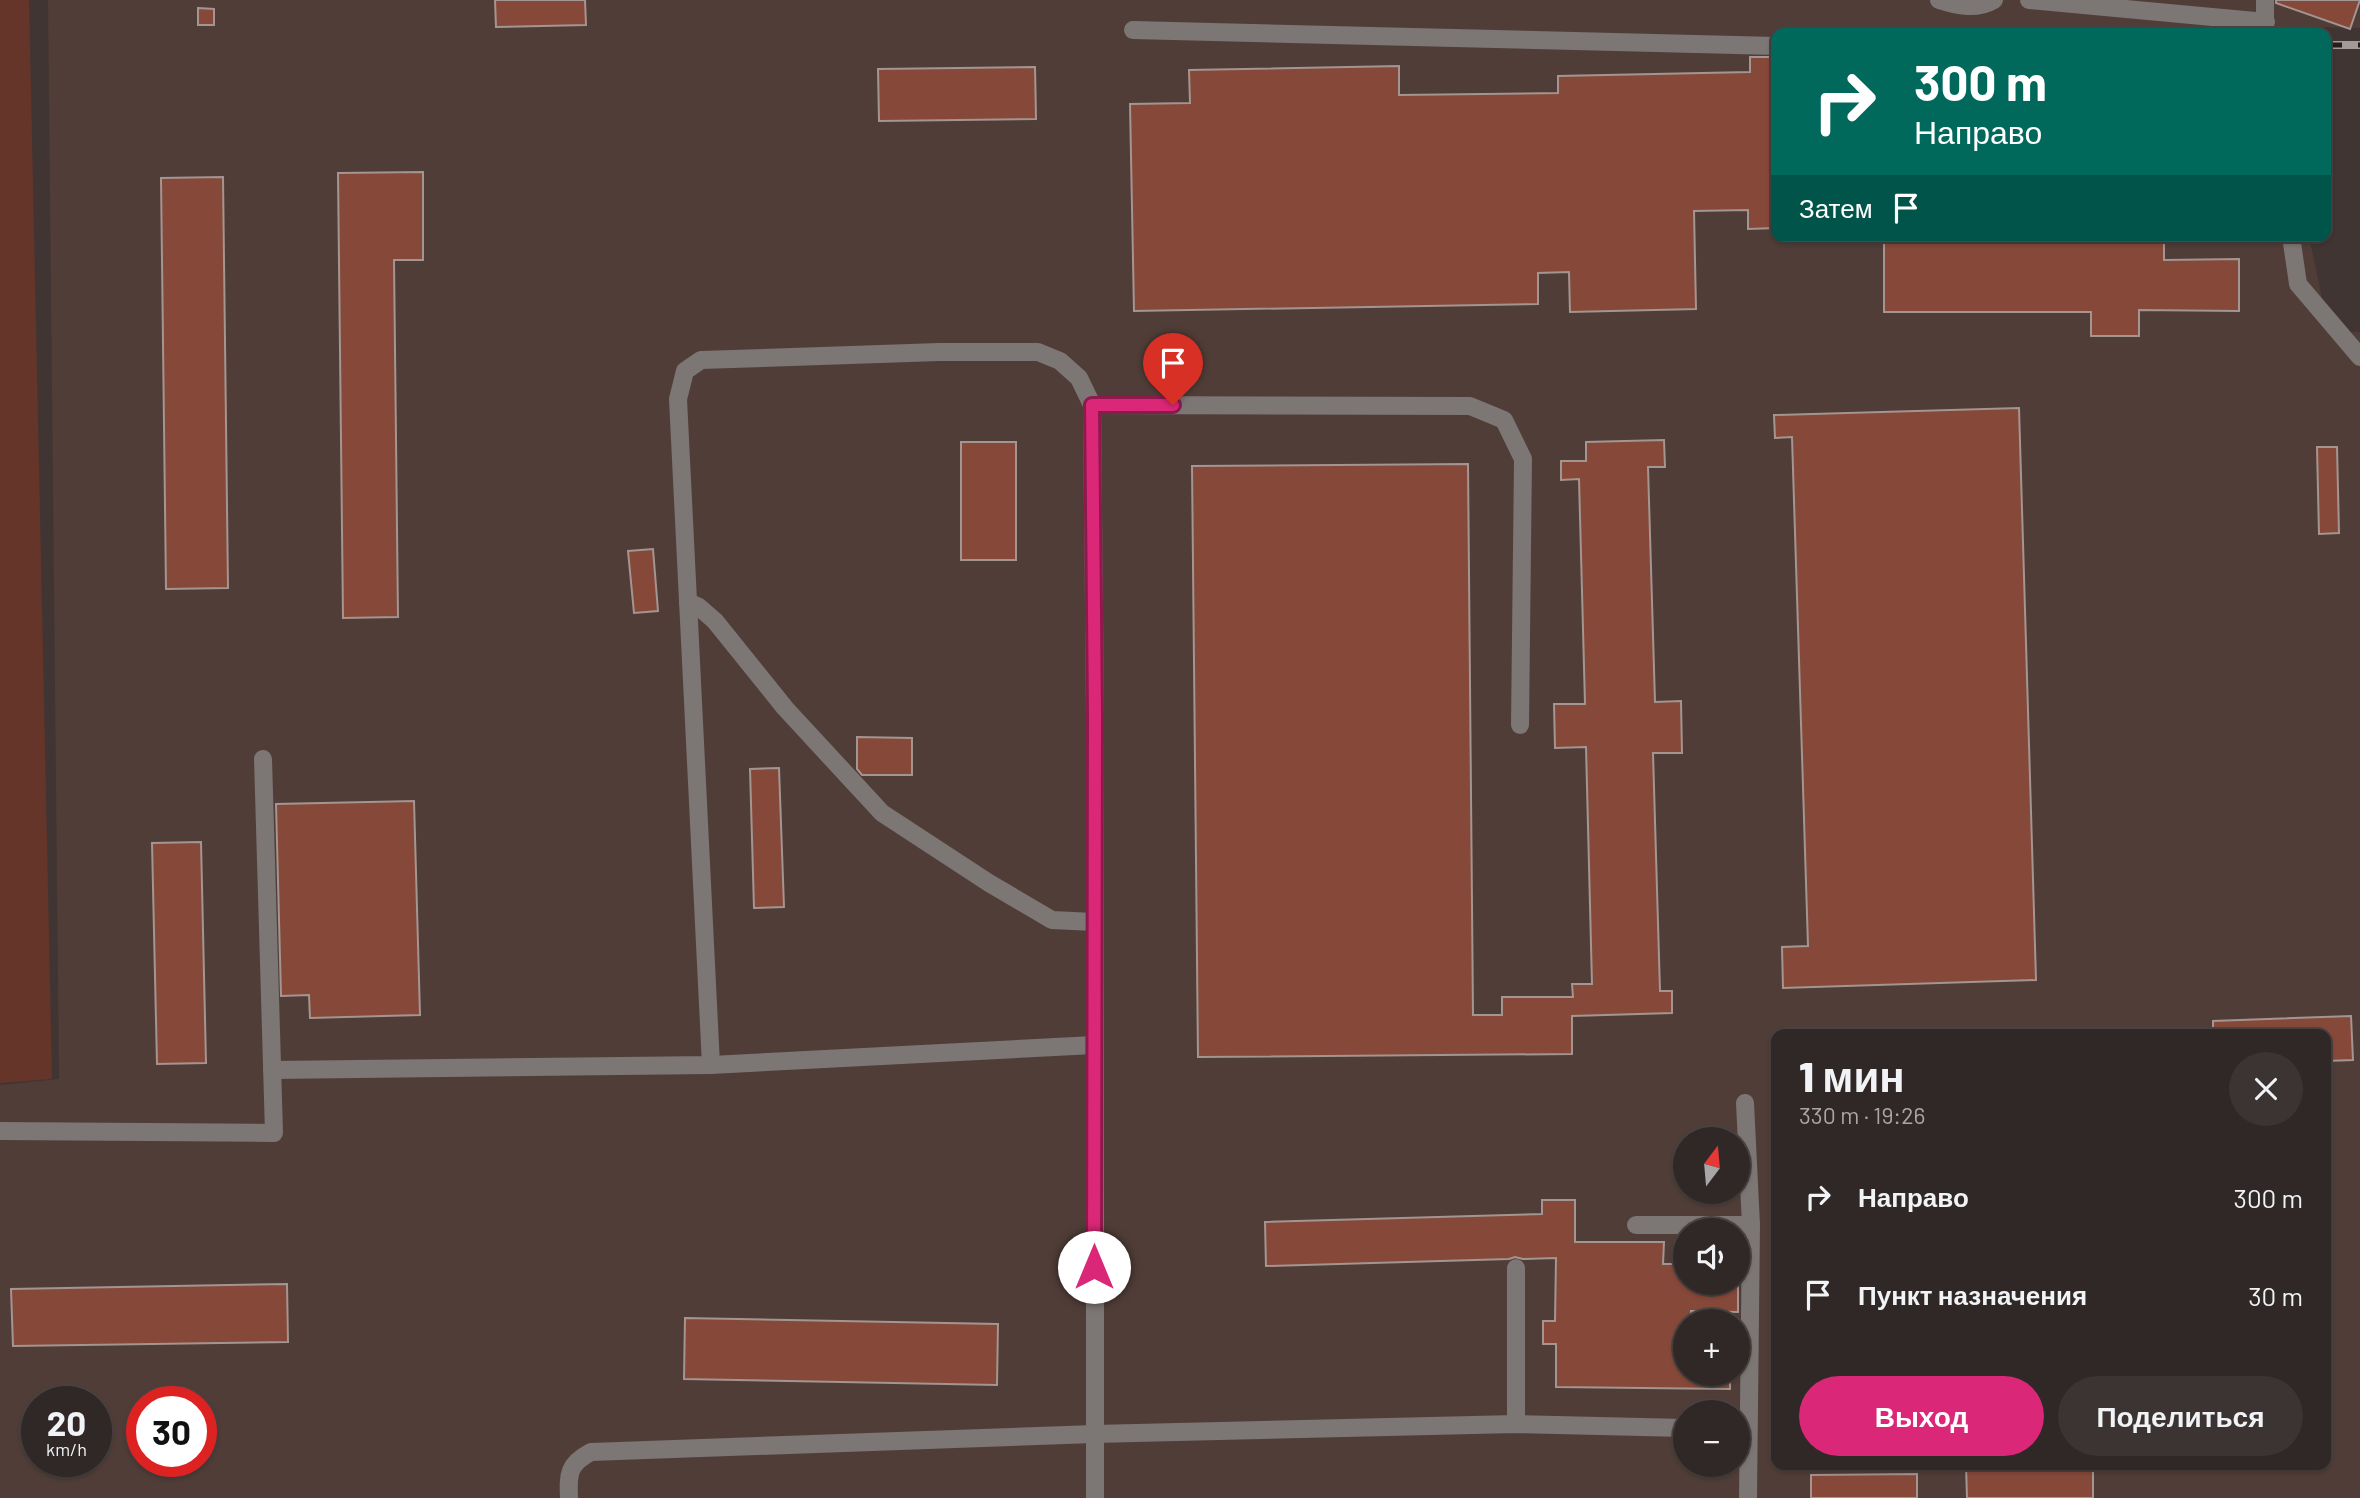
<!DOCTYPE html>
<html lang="ru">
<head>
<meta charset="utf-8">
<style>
  :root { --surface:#302826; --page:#3c3432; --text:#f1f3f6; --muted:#a8a6a7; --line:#4b4443; --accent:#db2777 }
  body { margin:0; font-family:Barlow,sans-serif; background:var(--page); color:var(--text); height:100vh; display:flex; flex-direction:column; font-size:26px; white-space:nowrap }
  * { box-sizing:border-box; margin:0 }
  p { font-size:23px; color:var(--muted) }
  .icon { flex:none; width:38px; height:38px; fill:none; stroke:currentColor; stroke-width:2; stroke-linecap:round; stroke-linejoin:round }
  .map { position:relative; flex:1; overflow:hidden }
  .side { position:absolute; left:1771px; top:1029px; width:560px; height:441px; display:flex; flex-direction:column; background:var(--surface); border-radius:14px; box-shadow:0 2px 5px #0004,0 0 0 2px var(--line) }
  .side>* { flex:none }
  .banner { position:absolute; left:1771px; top:28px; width:560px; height:214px; border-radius:14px; box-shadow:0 2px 5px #0004,0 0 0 2px var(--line); background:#00695c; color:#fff; overflow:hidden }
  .needle { width:46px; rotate:16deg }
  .fabs { position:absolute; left:1673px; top:1127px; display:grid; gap:14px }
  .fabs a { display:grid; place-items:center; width:77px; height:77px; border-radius:50%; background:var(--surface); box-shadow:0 2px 5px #0004,0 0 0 2px var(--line); font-size:35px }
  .speed { position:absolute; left:21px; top:1386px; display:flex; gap:14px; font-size:35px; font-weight:700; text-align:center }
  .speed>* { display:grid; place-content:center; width:91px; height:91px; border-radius:50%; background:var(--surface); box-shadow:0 2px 5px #0004,0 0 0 2px var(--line); line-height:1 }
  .speed small { font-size:18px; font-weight:400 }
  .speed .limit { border:10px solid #d22; background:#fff; color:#111 }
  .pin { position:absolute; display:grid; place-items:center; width:60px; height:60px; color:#fff; margin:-72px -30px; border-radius:50% 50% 50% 0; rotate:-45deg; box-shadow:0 0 7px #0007 }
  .pin .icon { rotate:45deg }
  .me { position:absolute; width:77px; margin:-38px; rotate:0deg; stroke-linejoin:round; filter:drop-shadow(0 0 5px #0008) }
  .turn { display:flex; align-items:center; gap:24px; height:147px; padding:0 28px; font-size:32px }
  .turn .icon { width:91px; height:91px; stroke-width:2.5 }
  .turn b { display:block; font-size:49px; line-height:60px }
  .then { display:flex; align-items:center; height:66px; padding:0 28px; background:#0003; gap:14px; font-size:26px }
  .round { display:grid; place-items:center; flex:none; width:74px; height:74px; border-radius:37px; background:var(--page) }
  .summary { display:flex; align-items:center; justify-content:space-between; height:119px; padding:0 28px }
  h1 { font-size:42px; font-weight:800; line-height:52px }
  .action { display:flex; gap:14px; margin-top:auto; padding:14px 28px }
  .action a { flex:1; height:80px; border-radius:42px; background:var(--accent); color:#fff; font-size:28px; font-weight:800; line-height:80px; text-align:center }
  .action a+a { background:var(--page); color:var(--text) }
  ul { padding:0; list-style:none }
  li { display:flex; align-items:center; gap:21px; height:98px; padding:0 28px }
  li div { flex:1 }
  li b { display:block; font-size:26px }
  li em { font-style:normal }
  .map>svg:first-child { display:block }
  .built { fill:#503d38; fill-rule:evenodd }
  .green { fill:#663529 }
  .building { fill:#864839; stroke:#a39591; stroke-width:2 }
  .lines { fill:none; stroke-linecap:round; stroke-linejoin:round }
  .minor { stroke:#7c7674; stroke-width:18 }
  .rail-casing { stroke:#a49b99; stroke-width:8 }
  .rail { stroke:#231e1c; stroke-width:5; stroke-dasharray:16; stroke-linecap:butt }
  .route-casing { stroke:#8e194d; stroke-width:18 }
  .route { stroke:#db2777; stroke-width:12 }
</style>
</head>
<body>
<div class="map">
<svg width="2360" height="1498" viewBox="0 0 2360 1498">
  <rect width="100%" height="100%" fill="#403532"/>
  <!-- built -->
  <path class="built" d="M48 0H2360V28L2292 26 2290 33H1776V236H2309L2329 332H2360V1498H0V1085L59 1079ZM1776 1034H2326V1465H1776ZM1685 1139H1738V1192H1685ZM1685 1230H1738V1283H1685ZM1685 1321H1738V1374H1685ZM37 1402H96V1461H37ZM142 1402H201V1461H142ZM1685 1412H1738V1465H1685Z"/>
  <!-- green -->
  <path class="green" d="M0 0H29L52 1079 0 1083Z"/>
  <!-- building -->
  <g class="building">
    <path d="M495 0H585L586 25 496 27Z"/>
    <path d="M2276 0H2360L2350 29 2276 3Z"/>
    <path d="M198 8 214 9V25H198Z"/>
    <path d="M1750 57H1776V228L1748 229V210L1694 211 1696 309 1570 312 1569 272 1538 273V304L1134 311 1130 104 1190 103 1189 70 1399 66V95L1558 93V76L1750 72Z"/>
    <path d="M1035 67 1036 119 879 121 878 69Z"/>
    <path d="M423 172V260H394L398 617 343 618 338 173Z"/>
    <path d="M223 177 228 588 166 589 161 178Z"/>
    <path d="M1962 236H2164V260L2239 259V311L2139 310V336H2091V312H1884V243H1962Z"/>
    <path d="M2019 408 2036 980 1783 988 1782 947 1808 946 1792 437 1775 438 1774 415Z"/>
    <path d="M1664 440 1665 467H1648L1655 702 1681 701 1682 753H1653L1660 991H1672V1013L1572 1016V1054L1198 1057 1192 466 1468 464 1473 1015H1502V997H1573L1572 984H1592L1586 747 1555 748 1554 704H1585L1579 479 1561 480V461H1586V442Z"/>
    <rect x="961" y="442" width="55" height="118"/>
    <path d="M2317 447H2337L2339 533 2319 534Z"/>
    <path d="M653 549 658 611 634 613 628 551Z"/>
    <path d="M857 737 912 738V775H862L857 769Z"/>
    <path d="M779 768 784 907 754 908 750 769Z"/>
    <path d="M414 801 420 1015 310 1018 309 995 281 996 276 804Z"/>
    <path d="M201 842 206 1063 157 1064 152 843Z"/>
    <path d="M2351 1016 2353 1060 2326 1061V1034H2213V1021Z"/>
    <path d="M1542 1200H1575V1242H1664L1663 1264H1685V1283H1738V1312L1691 1311V1321H1685V1374H1730V1389L1556 1387V1344H1543V1321H1555L1556 1258 1523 1259 1515 1257 1509 1259 1266 1266 1265 1222 1542 1214Z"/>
    <path d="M287 1284 288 1342 13 1346 11 1289Z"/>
    <path d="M685 1318 998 1324 997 1385 684 1379Z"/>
    <path d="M1966 1465H2093V1498H1967Z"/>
    <path d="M1917 1474V1498H1811V1475Z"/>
  </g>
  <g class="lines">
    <!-- minor -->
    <g class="minor">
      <path d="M1939 0C1957 6 1977 10 1994 0"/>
      <path d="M2029 0 2266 22"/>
      <path d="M1133 30 1776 46"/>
      <path d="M2265 31V0"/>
      <path d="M2291 236 2298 284 2360 357"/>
      <path d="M1092 405 1470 406 1504 420 1523 459 1520 725"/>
      <path d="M688 602 699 607 715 621 785 708 882 813 989 883 1052 920 1094 922"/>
      <path d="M711 1065 678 399 685 371 701 360 939 352H1038L1060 361 1079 378 1092 405 1095 715V1498"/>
      <path d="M272 1070 711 1065 1094 1045"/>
      <path d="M1745 1103 1751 1225 1748 1498"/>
      <path d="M0 1131 274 1133 263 759"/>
      <path d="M1636 1225H1751"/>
      <path d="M1516 1424V1268"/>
      <path d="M569 1498C568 1474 568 1464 591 1452L1094 1434 1516 1424 1685 1428"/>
    </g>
    <defs>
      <path id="rail" d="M2326 45H2360"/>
    </defs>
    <!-- rail casing -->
    <use href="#rail" class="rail-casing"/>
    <!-- rail -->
    <use href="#rail" class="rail"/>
  </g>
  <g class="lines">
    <defs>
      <path id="route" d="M1094 1267 1095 715 1092 405H1173"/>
    </defs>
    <!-- route casing -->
    <use href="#route" class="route-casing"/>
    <!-- route -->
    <use href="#route" class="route"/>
  </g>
</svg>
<div class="fabs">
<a><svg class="needle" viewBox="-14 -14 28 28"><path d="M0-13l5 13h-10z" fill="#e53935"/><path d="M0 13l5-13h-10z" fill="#a8a6a7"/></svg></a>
<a><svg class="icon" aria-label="sound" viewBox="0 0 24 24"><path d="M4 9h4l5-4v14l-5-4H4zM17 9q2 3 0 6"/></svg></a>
<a>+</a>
<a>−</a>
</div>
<div class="speed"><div>20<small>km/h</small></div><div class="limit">30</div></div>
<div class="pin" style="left:1173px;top:405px;background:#d93025"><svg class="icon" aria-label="arrive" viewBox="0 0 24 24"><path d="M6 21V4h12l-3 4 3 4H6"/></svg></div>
<svg class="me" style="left:1094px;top:1267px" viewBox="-20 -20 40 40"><circle r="19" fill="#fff"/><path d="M0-13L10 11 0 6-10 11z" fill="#db2777"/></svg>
<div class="banner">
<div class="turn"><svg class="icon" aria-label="right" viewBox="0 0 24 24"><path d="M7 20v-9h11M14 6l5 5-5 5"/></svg><div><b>300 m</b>Направо</div></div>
<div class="then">Затем<svg class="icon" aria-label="arrive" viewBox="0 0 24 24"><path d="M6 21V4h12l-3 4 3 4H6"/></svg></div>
</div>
<section class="side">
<div class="summary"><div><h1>1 мин</h1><p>330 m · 19:26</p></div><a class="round"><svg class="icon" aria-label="close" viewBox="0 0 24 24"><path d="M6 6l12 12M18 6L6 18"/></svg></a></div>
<ul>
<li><svg class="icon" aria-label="right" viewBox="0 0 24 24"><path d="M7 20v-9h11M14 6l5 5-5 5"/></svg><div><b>Направо</b></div><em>300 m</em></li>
<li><svg class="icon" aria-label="arrive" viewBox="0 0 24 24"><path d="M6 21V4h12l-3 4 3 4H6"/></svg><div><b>Пункт назначения</b></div><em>30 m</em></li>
</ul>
<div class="action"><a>Выход</a><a>Поделиться</a></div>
</section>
</div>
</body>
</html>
